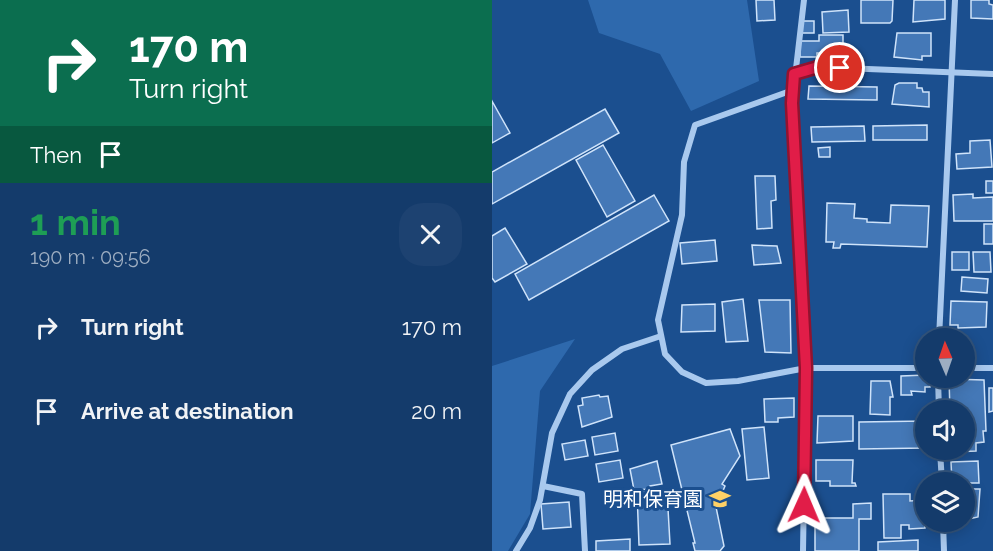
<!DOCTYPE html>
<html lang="en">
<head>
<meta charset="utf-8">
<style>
  :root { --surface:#143b6b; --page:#1d4271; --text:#f1f3f6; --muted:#9dadc1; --line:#33557e }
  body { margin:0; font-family:Raleway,"Noto Sans JP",sans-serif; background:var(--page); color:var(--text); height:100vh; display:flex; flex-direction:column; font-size:22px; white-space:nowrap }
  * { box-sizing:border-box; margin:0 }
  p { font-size:20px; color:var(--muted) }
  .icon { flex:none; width:33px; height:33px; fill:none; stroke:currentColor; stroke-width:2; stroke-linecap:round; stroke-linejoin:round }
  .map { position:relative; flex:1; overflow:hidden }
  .details { display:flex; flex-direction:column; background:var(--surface); width:492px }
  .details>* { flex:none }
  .guide { background:#0b6e4f; color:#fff; overflow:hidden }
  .needle { width:39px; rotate:358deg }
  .tools { position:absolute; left:423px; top:328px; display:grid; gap:12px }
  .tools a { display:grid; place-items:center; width:60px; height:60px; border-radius:50%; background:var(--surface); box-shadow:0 3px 15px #0003,0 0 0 2px var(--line); font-size:30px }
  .pin { position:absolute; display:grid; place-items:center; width:51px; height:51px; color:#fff; margin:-26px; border:3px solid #fff; border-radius:50%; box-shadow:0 2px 6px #0007 }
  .me { position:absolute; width:66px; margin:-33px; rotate:1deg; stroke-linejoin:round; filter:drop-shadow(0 0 4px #0008) }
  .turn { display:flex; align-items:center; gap:21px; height:126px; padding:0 30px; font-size:27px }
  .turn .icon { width:78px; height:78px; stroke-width:2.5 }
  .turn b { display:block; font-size:42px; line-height:51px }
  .then { display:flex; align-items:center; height:57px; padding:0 30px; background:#0003; gap:12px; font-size:22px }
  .round { display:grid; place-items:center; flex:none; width:63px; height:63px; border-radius:24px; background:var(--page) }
  .head { display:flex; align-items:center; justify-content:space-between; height:102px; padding:0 30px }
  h1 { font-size:36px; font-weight:700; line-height:45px; color:#1e9e55 }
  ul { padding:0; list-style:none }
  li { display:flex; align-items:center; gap:18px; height:84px; padding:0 30px }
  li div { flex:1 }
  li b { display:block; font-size:22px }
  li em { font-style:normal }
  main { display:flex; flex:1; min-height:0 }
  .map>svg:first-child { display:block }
  .green { fill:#2e69ad }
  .building { fill:#4478b7; stroke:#cfe3fa; stroke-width:1.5 }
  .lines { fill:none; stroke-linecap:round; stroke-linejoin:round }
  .street { stroke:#a9c9ee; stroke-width:6 }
  .route-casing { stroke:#92132f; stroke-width:15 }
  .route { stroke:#e11d48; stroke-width:10 }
  .labels { text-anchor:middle; stroke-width:6; stroke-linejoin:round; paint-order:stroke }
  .poi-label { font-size:20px; fill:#fff; stroke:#1b4f8f; text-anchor:end }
</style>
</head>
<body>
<main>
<section class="details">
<div class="guide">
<div class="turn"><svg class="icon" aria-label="right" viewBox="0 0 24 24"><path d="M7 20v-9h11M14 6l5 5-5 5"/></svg><div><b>170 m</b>Turn right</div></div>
<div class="then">Then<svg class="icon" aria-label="arrive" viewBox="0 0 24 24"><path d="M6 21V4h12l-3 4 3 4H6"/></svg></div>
</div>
<div class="head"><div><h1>1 min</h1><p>190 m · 09:56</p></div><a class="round"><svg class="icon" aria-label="close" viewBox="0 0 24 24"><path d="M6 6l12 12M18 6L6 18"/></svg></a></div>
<ul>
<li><svg class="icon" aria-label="right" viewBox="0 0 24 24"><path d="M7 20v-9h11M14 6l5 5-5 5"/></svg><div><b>Turn right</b></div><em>170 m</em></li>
<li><svg class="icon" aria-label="arrive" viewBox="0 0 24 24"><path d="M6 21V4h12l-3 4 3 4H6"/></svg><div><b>Arrive at destination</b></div><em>20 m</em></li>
</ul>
</section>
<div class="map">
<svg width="501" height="551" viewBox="0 0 501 551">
  <rect width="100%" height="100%" fill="#1b4f8f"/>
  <!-- green -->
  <g class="green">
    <path d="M96 0H255L267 81 199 111 168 54 107 33Z"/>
    <path d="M83 339 48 391 38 514 16 551H0V366Z"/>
  </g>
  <!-- building -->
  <g class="building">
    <path d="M264 0H282L283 20 265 21Z"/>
    <path d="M369 0H401L400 21 398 23H369Z"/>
    <path d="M422 0H453V19L421 22Z"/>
    <path d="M479 0H497V4L501 5V19L479 18Z"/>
    <path d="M356 10 357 32 331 33 330 12Z"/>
    <rect x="310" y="21" width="12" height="12"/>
    <path d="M405 33H439V56H430V60L402 57Z"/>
    <path d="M327 35H351V53H325V57H308V41H327Z"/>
    <path d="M407 83H425V88H430L431 92H437V107L400 104 403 85Z"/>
    <path d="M317 86 385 87V100L316 99Z"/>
    <path d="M0 101 18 133 0 143Z"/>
    <path d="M113 109 127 133 0 204V172Z"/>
    <path d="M435 125V140H381V126Z"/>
    <path d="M372 126 373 141 320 142 319 127Z"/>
    <path d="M498 140 500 167 465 169 464 154 478 153V141Z"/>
    <path d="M111 145 143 201 115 217 84 160Z"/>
    <path d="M338 147V157H327L326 148Z"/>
    <path d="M263 176H283L284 200 279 201 280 228 265 229Z"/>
    <rect x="494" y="181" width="7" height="12"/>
    <path d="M481 194V198L501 197V221H462L461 195Z"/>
    <path d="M162 195 177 221 37 300 23 274Z"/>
    <path d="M335 203 363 204 362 218 375 219V222L398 223 399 205 437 206 435 247 349 244 348 248H341L342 242H334Z"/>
    <rect x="492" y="224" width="9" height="20"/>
    <path d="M13 228 35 264 3 282 0 278V236Z"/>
    <path d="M223 240 225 261 190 264 188 243Z"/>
    <path d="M260 245 285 246 289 263 262 265Z"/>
    <rect x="460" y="252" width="17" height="18"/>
    <path d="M481 252H498L499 272H482Z"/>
    <path d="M470 277 496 279 495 293 469 291Z"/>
    <path d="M251 299 256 341 234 342 230 302Z"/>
    <path d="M267 300H298L299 353 273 352Z"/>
    <path d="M459 301 495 302 494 327 466 328V325H458Z"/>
    <path d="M223 304V331L189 332 190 305Z"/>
    <path d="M434 375V378H438V387H433V392L419 391 420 395H409V376Z"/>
    <path d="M457 379 492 380 494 431H491L492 442 484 443V451L461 452V450H472V411H458Z"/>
    <path d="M379 381H398L401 397H398V415L378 414Z"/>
    <path d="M497 388H501V411L497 412Z"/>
    <path d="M107 395 108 397 116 396 120 417 90 427 86 406 91 405 90 398Z"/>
    <path d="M302 398V417L286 418V422H273L272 399Z"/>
    <path d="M326 416H361V441L325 443Z"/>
    <path d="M434 421V448L367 449V422Z"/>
    <path d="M272 427 277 478 255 480 250 429Z"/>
    <path d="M238 429 248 456 230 484 233 486 224 507 232 546 228 551H203L201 543H203L179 445Z"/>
    <path d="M123 433 126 451 103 455 100 437Z"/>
    <path d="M93 440 96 456 73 460 70 444Z"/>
    <path d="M128 460 131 478 107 482 104 464Z"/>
    <path d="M324 460H361L360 483H363L364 486H338V481H324Z"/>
    <path d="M165 461 170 484 158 486V489L142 490 138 469Z"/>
    <path d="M486 461 487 483H460L459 462Z"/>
    <path d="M472 489H488L486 517 472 520Z"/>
    <path d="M175 491 178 544 147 545 145 492Z"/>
    <path d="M391 494H418V501L433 500V528L417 529V525H409V538H392Z"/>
    <path d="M77 502 79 527 51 529 49 504Z"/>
    <path d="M379 503V519H367V551H323V518H361V504Z"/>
    <path d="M138 539V551H104V541Z"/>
    <path d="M426 540V551H386V542Z"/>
  </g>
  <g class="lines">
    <!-- street -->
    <g class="street">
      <path d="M302 74 326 67 501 74"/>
      <path d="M301 90 203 125 192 162 190 215 166 320 173 354 190 372 214 383 246 381 314 368H434"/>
      <path d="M447 339 463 0"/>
      <path d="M472 368H501"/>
      <path d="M446 378 447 411"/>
      <path d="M448 450 450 483"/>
      <path d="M51 486 90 494 93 551"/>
      <path d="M451 522 452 551"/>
      <path d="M24 551 38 528 48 500 60 433 78 394 100 370 130 349 169 336"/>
      <path d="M311 551 314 368 300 103 312 0"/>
    </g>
  </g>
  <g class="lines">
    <defs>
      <path id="route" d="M312 505 314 368 300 103 302 74 326 67 348 68"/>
    </defs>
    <!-- route casing -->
    <use href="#route" class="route-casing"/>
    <!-- route -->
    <use href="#route" class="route"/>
  </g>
  <!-- icons -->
  <defs>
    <symbol id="school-bare" viewBox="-9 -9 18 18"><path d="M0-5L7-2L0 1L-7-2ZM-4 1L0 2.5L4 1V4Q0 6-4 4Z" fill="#ffd166" stroke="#1b4f8f" stroke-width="2.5" paint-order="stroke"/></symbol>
  </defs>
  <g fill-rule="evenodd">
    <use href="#school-bare" x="213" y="484" width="30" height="30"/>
  </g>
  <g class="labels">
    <!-- poi labels -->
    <g class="poi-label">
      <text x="211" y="506">明和保育園</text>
    </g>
  </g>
</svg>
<div class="tools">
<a><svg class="needle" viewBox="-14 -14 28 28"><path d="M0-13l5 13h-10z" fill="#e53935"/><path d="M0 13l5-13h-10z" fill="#9dadc1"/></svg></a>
<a><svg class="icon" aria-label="sound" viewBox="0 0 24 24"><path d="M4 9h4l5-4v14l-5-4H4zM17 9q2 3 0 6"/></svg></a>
<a><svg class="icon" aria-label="layers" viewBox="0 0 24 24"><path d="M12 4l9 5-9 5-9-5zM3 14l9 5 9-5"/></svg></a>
</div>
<div class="pin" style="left:348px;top:68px;background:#d93025"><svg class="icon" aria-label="arrive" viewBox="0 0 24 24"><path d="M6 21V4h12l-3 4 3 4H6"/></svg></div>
<svg class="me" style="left:312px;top:505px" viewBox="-20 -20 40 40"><path d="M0-17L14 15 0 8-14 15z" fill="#e11d48" stroke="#fff" stroke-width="4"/></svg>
</div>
</main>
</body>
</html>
